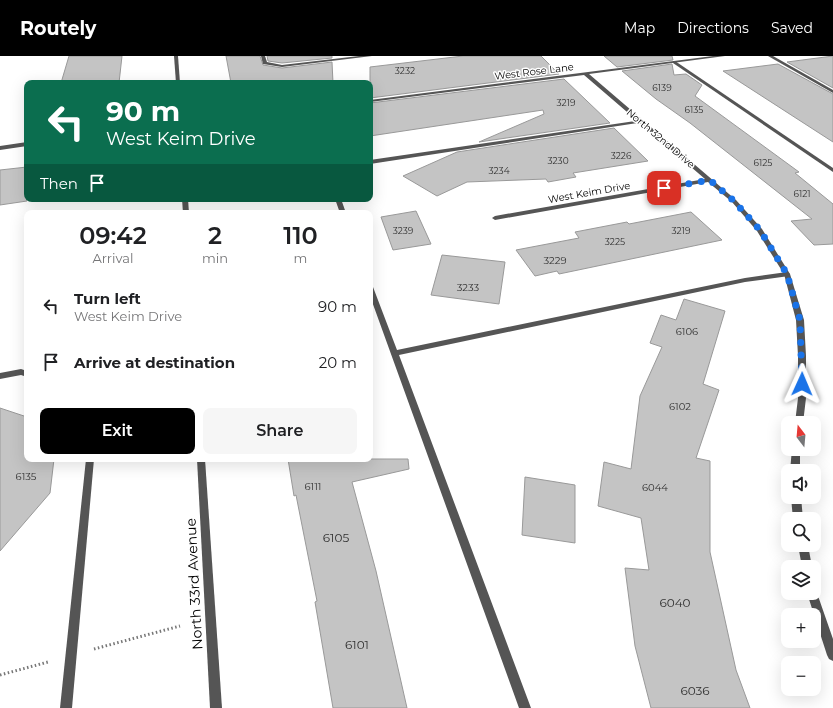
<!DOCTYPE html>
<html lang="en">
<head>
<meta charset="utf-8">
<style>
  :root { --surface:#fff; --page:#f6f6f6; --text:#202124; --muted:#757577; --accent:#000 }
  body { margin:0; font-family:Montserrat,sans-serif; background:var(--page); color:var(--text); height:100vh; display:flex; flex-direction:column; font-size:15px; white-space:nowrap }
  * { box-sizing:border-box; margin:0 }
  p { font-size:13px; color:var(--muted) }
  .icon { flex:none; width:22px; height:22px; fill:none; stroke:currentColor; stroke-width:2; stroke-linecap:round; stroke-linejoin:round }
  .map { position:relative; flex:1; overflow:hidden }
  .sheet { position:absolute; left:24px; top:154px; width:349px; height:252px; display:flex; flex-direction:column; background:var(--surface); border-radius:8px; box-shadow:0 4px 16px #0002 }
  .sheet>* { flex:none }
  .top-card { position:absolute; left:24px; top:24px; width:349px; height:122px; border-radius:8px; box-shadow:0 4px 16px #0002; background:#0b6e4f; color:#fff; overflow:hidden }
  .needle { width:26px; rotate:344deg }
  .controls { position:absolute; left:781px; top:360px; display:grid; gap:8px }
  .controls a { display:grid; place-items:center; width:40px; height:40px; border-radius:8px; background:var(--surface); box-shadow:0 4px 16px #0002; font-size:20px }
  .pin { position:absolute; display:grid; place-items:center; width:34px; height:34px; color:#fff; margin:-17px; border-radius:8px; box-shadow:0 2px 6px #0006 }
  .me { position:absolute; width:44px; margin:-22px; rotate:1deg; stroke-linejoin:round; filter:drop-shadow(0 0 3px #0008) }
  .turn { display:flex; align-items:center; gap:14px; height:84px; padding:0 16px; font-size:18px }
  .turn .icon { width:52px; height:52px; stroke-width:2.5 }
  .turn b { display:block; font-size:28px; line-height:34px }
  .then { display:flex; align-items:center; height:38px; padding:0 16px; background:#0003; gap:8px; font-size:15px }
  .eta { display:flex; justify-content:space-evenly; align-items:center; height:68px; text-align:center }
  .eta b { font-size:24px; font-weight:600; line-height:28px }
  .action { display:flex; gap:8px; margin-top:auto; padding:8px 16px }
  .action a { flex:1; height:46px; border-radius:8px; background:var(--accent); color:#fff; font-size:16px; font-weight:600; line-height:46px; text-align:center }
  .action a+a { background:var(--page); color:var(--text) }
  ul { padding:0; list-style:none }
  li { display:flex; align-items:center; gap:12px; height:56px; padding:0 16px }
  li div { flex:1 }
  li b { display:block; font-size:15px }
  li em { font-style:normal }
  header { display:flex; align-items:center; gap:24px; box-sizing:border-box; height:56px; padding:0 20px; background:var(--accent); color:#fff }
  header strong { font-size:19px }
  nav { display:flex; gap:22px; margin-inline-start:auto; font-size:14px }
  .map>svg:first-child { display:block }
  .building { fill:#c4c4c4; stroke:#999 }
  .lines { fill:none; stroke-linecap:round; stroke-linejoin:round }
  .path { stroke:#777; stroke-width:3; stroke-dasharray:1.5 2.5; stroke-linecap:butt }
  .service { fill:#555; fill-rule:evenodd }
  .minor { fill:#555; fill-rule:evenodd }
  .route { stroke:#1a73e8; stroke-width:7; stroke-dasharray:0 12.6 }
  .labels { text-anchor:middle; stroke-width:3; stroke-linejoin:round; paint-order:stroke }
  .far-number-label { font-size:9px; fill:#313131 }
  .far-street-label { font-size:10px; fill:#000; stroke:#fff }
  .number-label { font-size:10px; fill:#313131 }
  .near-number-label { font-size:12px; fill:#313131 }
  .near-street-label { font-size:14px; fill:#000; stroke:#fff }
</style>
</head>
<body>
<header>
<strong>Routely</strong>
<nav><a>Map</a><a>Directions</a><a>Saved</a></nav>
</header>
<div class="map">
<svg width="833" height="652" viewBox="0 0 833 652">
  <rect width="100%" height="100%" fill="#fff"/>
  <!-- building -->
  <g class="building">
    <path d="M69 0H122L119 27H61Z"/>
    <path d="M226 0H260L263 9 282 12 332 6 333 27H231Z"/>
    <path d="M267 0H332V2L282 7 268 5Z"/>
    <path d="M463 0H541L559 18 370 42V11Z"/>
    <path d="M604 0H672L673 4 617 11Z"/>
    <path d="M833 0V32L787 6Z"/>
    <path d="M672 8 674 19 686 18 702 29 695 40 799 116 795 117 833 148V188L814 189 791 165 812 163 690 67 656 43 622 15Z"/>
    <path d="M778 8 833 38V86L723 15Z"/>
    <path d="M564 23 610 67 479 86 544 58 543 54 370 80V47Z"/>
    <path d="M614 72 648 105 573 117 576 121 548 126 546 123 467 126 437 140 403 120 457 96Z"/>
    <path d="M27 111V145L0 149V114Z"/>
    <path d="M416 155 431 188 393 194 381 161Z"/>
    <path d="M691 156 722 184 559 218 557 215 535 220 516 194 579 182 575 176 627 166 629 168Z"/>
    <path d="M442 199 505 206 499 248 431 239Z"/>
    <path d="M684 243 725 255 703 328 719 334 696 402 710 405V496L736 614 750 652H651L635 590 625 512 649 514 641 462 598 450 604 406 631 413 640 340 662 291 650 287 661 259 676 264Z"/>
    <path d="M0 352 27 361V403H54L50 437 0 495Z"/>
    <path d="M288 403H408L409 413 352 426 376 515 407 652H333L315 546 317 545 296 439 294 440Z"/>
    <path d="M525 421 575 429V487L522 479Z"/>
  </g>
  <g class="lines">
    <!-- path -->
    <g class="path">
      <path d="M94 593 180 570"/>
      <path d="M0 619 48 606"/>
    </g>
    <!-- service -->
    <g class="service">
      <path d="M261 0H265L267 6 282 9 359 0H372L282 11 263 8Z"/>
      <path d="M673 5H675L833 112V116L673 7Z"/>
      <path d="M642 64H644V66L370 108V104Z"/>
      <path d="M335 143H341L346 157H340Z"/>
      <path d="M787 216 790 218 789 220 745 226 399 299 531 652H519L370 240V229L373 231 397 294 745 222Z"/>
      <path d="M21 313 27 315V321L21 319 0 323V317Z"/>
      <path d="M86 403H94L72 652H60Z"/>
    </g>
    <!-- minor -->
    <g class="minor">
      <path d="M174 0H178L180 27H176Z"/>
      <path d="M713 0H725L589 18 736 144 762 173 790 218 804 264 806 300V342L803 367H795L798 342V300L796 264 784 218 757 175 732 146 708 126 495 164 492 162 495 160 705 123 584 19 370 46V44Z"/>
      <path d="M768 0H773L833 34V37Z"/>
      <path d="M27 86V90L0 94V90Z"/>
      <path d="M182 143H188L189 157H183Z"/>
      <path d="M792 393H800V415H790Z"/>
      <path d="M197 403H205L222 652H210Z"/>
      <path d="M791 441H801L803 463H793Z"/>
      <path d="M798 489H808L812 511H802Z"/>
      <path d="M814 533 817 537 833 583V605L829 603 827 599 807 537H814Z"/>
    </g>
  </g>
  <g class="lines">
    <!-- route -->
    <path class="route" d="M664 132 710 124 734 145 760 174 787 218 800 264 802 328"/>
  </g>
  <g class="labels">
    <!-- far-number labels -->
    <g class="far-number-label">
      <text x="405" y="18">3232</text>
      <text x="662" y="35">6139</text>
      <text x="566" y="50">3219</text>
      <text x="694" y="57">6135</text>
      <text x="621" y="103">3226</text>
      <text x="558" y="108">3230</text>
      <text x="763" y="110">6125</text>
      <text x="499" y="118">3234</text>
      <text x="802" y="141">6121</text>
      <text x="403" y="178">3239</text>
      <text x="681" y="178">3219</text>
      <text x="615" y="189">3225</text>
    </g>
    <!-- far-street labels -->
    <g class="far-street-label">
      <text transform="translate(534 15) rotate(-7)" y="4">West Rose Lane</text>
      <text transform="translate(661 82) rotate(40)" y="4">North 32nd Drive</text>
      <text transform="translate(589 136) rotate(-10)" y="4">West Keim Drive</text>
    </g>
    <!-- number labels -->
    <g class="number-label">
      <text x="555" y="208">3229</text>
      <text x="468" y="235">3233</text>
      <text x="687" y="279">6106</text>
      <text x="680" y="354">6102</text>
      <text x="26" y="424">6135</text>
      <text x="313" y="434">6111</text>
      <text x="655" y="435">6044</text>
    </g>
    <!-- near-number labels -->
    <g class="near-number-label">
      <text x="336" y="486">6105</text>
      <text x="675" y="551">6040</text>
      <text x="357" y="593">6101</text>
      <text x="695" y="639">6036</text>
    </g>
    <!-- near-street labels -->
    <g class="near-street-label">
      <text transform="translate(194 528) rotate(-93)" y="5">North 33rd Avenue</text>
    </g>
  </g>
</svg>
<div class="controls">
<a><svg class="needle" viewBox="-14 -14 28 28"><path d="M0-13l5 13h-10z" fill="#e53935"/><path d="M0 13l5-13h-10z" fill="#757577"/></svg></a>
<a><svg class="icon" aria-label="sound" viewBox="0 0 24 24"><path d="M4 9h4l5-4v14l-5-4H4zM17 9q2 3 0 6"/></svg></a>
<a><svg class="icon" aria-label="search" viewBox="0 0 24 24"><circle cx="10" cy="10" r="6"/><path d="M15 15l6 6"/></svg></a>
<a><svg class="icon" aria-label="layers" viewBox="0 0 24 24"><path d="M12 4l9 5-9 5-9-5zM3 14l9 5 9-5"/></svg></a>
<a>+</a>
<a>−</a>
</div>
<div class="pin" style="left:664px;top:132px;background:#d93025"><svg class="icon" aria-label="arrive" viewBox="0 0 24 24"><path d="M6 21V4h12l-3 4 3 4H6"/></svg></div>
<svg class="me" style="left:802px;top:328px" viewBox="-20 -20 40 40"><path d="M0-17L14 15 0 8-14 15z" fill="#1a73e8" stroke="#fff" stroke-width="4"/></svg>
<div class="top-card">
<div class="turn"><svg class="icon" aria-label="left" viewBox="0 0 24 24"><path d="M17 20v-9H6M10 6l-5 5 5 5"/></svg><div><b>90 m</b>West Keim Drive</div></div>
<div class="then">Then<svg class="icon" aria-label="arrive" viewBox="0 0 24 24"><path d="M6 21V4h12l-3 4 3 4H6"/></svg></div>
</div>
<section class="sheet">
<div class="eta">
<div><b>09:42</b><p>Arrival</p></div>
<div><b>2</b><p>min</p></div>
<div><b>110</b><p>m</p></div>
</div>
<ul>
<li><svg class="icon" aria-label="left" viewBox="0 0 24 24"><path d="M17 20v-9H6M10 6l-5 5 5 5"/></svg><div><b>Turn left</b><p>West Keim Drive</p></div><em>90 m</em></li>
<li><svg class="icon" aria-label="arrive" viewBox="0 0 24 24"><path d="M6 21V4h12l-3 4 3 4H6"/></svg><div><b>Arrive at destination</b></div><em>20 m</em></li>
</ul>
<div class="action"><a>Exit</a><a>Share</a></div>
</section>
</div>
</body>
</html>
